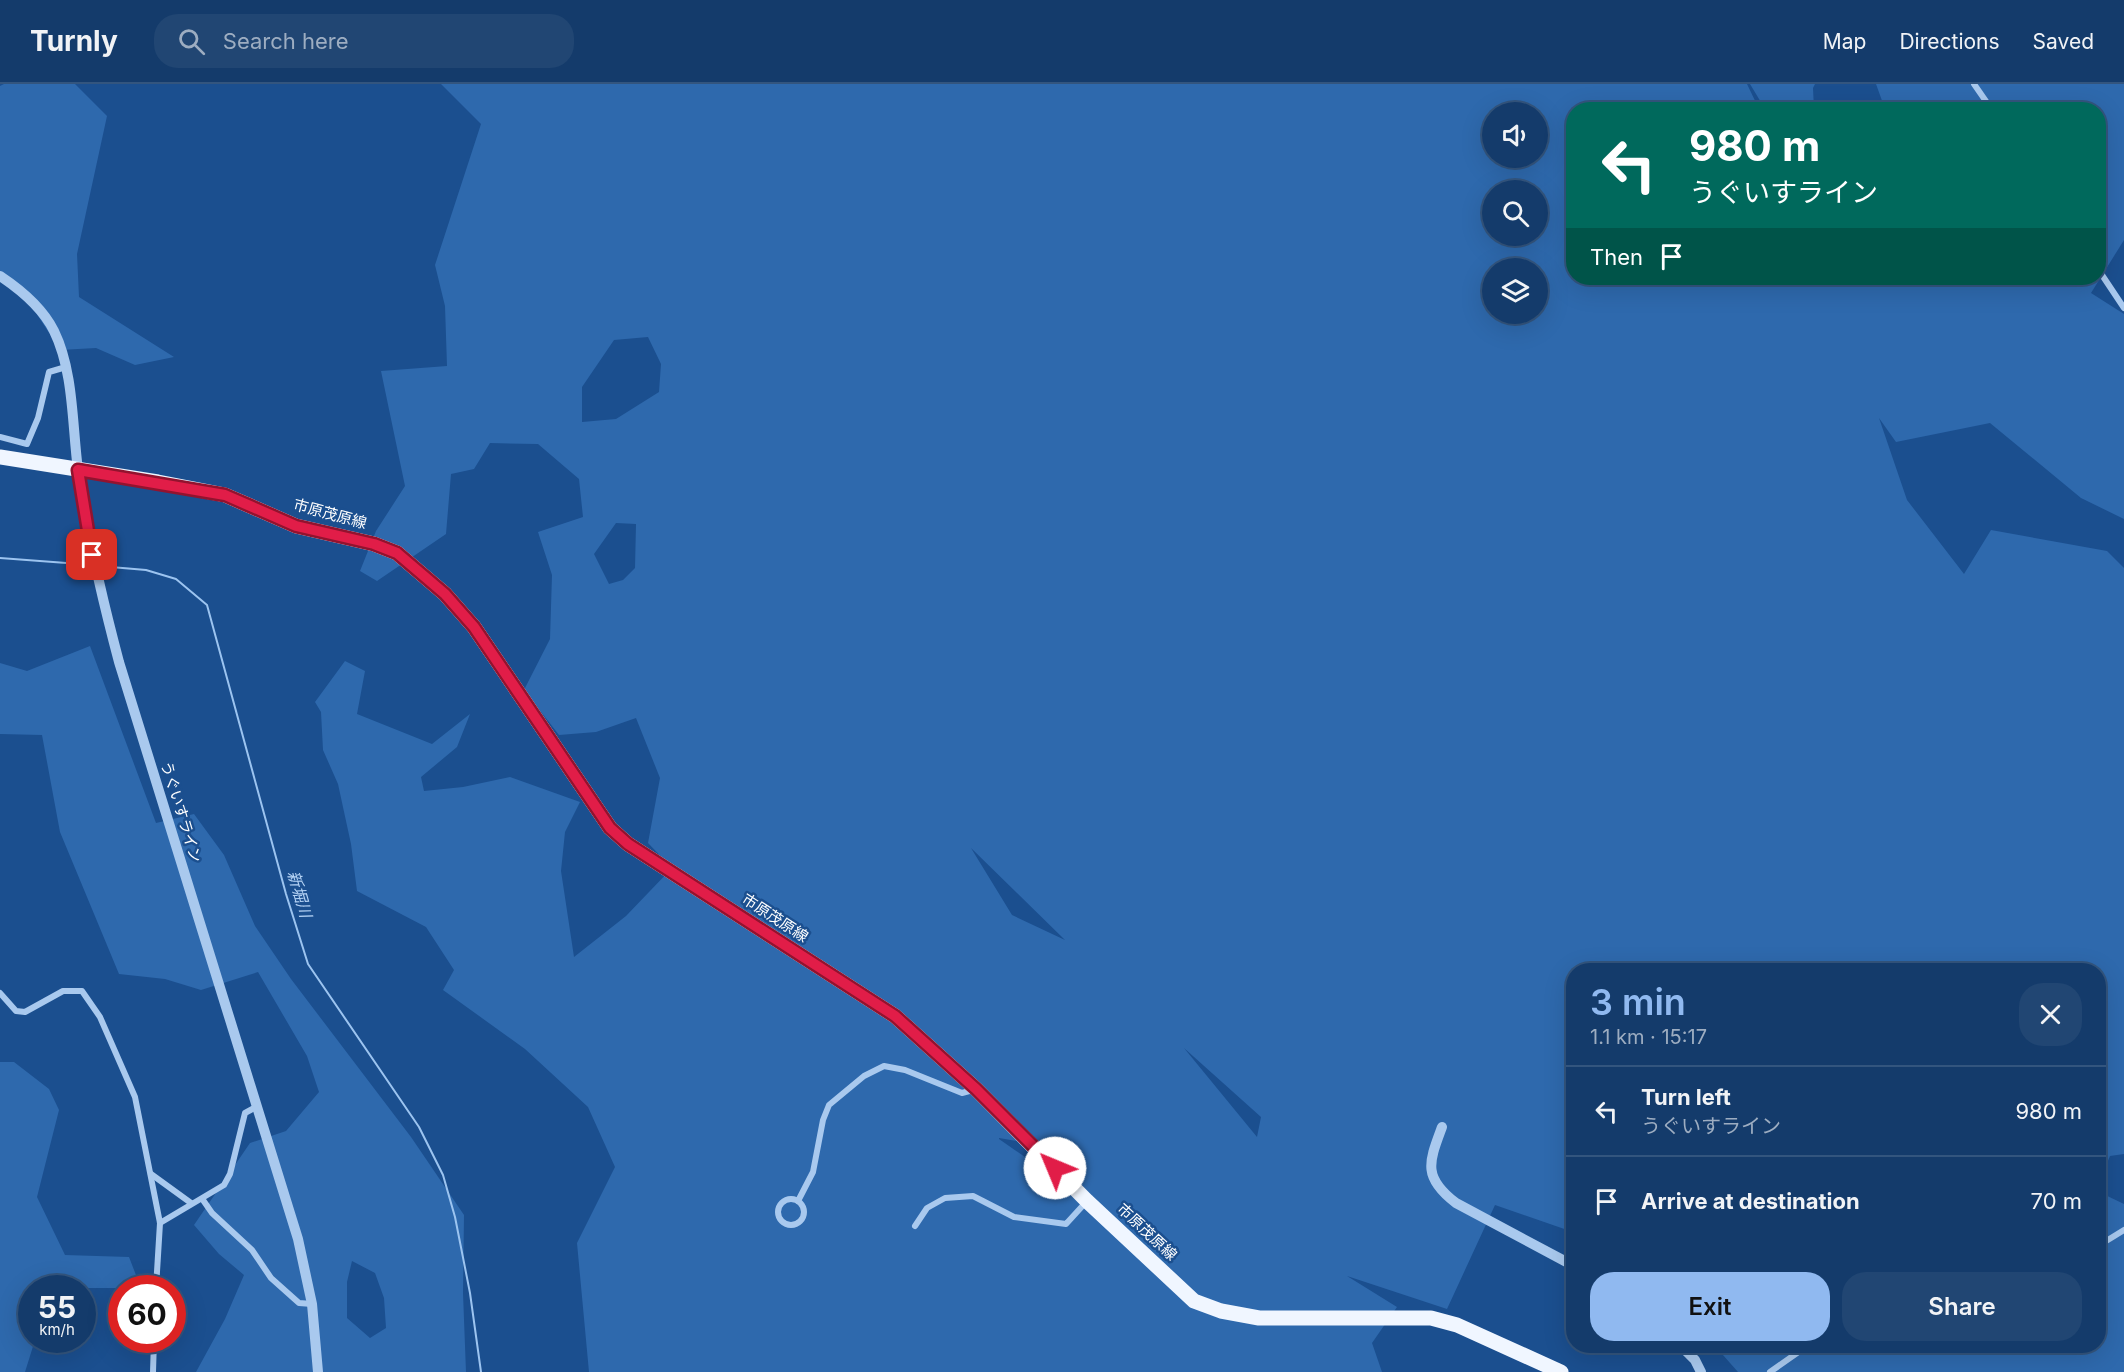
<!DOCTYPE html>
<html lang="en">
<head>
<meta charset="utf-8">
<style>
  :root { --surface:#143b6b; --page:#214673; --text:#f1f3f6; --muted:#9dadc1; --line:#33557e; --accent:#90b9f0 }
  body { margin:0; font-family:Inter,"Noto Sans JP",sans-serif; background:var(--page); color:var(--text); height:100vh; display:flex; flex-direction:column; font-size:22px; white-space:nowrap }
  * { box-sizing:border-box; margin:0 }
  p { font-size:20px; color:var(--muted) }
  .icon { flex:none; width:33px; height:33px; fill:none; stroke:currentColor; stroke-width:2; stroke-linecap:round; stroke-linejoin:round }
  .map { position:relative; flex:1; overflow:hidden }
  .panel { position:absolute; left:1566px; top:879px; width:540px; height:390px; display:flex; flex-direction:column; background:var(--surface); border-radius:24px; box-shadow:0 6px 24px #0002,0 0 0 2px var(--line) }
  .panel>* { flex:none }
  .hud { position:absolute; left:1566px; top:18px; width:540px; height:183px; border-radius:24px; box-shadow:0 6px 24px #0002,0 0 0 2px var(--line); background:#00695c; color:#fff; overflow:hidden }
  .fabs { position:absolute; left:1482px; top:18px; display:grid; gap:12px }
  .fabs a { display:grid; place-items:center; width:66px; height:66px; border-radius:50%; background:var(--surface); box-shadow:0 6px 24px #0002,0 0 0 2px var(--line); font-size:30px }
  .speed { position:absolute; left:18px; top:1191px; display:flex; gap:12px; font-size:30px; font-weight:700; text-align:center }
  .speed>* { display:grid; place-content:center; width:78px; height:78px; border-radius:50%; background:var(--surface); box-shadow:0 6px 24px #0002,0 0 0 2px var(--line); line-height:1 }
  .speed small { font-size:15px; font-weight:400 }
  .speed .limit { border:9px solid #d22; background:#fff; color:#111 }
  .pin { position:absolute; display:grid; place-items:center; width:51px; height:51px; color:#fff; margin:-26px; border-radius:12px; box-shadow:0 3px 9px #0006 }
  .me { position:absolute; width:66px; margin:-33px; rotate:315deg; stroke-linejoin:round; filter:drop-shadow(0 0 4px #0008) }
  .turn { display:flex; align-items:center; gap:21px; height:126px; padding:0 24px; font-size:27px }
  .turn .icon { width:78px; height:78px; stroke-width:2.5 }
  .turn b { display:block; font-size:42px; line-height:51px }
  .then { display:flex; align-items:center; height:57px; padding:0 24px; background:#0003; gap:12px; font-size:22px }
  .round { display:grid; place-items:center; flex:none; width:63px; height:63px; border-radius:24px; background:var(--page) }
  .summary { display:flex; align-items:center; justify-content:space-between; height:102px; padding:0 24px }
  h1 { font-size:36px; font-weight:600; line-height:45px; color:var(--accent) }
  .action { display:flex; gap:12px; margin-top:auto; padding:12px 24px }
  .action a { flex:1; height:69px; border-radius:24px; background:var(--accent); color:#111; font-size:24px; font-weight:600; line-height:69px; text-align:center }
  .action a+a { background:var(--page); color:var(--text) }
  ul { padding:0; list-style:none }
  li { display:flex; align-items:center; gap:18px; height:90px; padding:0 24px; border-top:2px solid var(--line) }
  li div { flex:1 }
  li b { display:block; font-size:22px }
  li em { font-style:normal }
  header { display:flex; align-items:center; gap:36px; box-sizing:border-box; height:84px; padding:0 30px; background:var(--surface); border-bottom:2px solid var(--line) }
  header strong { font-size:28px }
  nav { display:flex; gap:33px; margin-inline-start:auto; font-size:21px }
  .search { width:420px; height:54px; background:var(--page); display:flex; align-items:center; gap:15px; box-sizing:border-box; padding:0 21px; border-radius:24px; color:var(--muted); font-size:22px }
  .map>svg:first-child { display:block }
  .green { fill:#2e69ad; fill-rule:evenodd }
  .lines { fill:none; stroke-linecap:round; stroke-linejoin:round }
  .stream { stroke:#9cc4f0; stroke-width:2 }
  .minor { stroke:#a9c9ee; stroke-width:6 }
  .tertiary { stroke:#a9c9ee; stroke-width:10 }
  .primary { stroke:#f0f6ff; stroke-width:15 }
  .route-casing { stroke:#92132f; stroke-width:15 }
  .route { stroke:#e11d48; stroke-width:10 }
  .labels { text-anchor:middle; stroke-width:5; stroke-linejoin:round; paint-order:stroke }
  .street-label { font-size:15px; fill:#fff; stroke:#1b4f8f }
  .water-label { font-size:16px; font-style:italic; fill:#b5d3f5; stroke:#1b4f8f }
</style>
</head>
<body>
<header>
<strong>Turnly</strong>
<div class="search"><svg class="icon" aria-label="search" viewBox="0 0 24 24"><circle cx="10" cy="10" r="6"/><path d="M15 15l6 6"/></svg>Search here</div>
<nav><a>Map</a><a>Directions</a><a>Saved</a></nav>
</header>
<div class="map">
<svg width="2124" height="1288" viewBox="0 0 2124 1288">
  <rect width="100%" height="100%" fill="#1b4f8f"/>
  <!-- green -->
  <g class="green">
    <path d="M4 0H75L107 32 77 170 79 213 174 273 135 281 96 264 60 266 22 207 0 189V2Z"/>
    <path d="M441 0H1747L1759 25 1574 26V194H2098V26L1885 25 1876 0H2124V156L2091 209 2124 230V435L2081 414 1990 339 1896 358 1879 334 1907 416 1964 490 1991 446 2107 467 2124 484V1070L2110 1072 2099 1098 2098 886H1574L1573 1148 1495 1121 1447 1225 1347 1192 1397 1223 1372 1259 1382 1288H589L577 1159 615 1083 588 1023 525 965 443 906 454 886 426 843 357 807 351 760 338 700 323 666 321 628 315 618 345 577 365 587 357 630 432 660 470 630 457 663 421 693 424 707 463 703 510 693 580 718 565 748 561 787 574 873 626 832 672 784 648 759 660 694 636 634 596 648 559 651 524 606 550 555 552 491 538 448 583 433 579 395 538 360 490 359 474 385 451 390 446 450 377 497 360 487 376 447 405 402 381 287 447 282 445 222 435 181 481 40ZM1492 28H1538V74H1492ZM1492 106H1538V152H1492ZM1492 184H1538V230H1492ZM648 253 661 280 659 308 616 335 582 338V303L614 256ZM616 439 636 440 635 484 623 496 609 500 594 470ZM971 764 1065 856 1012 831ZM1184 964 1261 1033 1257 1053ZM999 1054 1022 1058 1075 1108 999 1055Z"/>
    <path d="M1750 0H1815L1813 4 1814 25H1765Z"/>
    <path d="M90 562 156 739 194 730 224 771 255 842 291 895 411 1053 464 1131 463 1209 466 1288H196L225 1235 244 1191 219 1170 194 1141 250 1059 286 1047 319 1008 307 972 258 888 201 906 165 895 119 890 60 748 42 651 0 650V579L27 587ZM352 1177 375 1189 384 1214 386 1244 370 1254 347 1234V1198Z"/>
    <path d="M0 978H14L49 1005 59 1026 37 1113 65 1171 129 1173 141 1204H32V1256H35L25 1288H0Z"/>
    <path d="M2099 1108 2124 1120V1288H1738L1715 1262H2098Z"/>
  </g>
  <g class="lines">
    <!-- stream -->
    <g class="stream">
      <path d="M0 474 93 481"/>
      <path d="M99 482 146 486 176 495 207 521 286 810 308 880 419 1043 443 1091 455 1133 470 1209 481 1288"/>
    </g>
    <!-- minor -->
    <g class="minor">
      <path d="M1974 0 1992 26"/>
      <path d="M2098 185 2124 224"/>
      <path d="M0 353 27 360 38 334 49 288 66 283"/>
      <path d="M0 909 16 927 25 928 63 907H82L100 933 135 1013 160 1139 156 1204"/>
      <path d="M151 1090 191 1119"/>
      <circle cx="791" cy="1128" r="13"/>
      <path d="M203 1116 212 1129 252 1166 271 1194 299 1219 312 1220"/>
      <path d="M798 1117 813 1088 823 1036 829 1021 864 992 884 982 905 986 962 1009 973 1006"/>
      <path d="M160 1139 224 1101 230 1090 245 1029 256 1023"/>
      <path d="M915 1142 927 1124 945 1114 973 1112 1014 1133 1066 1140 1087 1117"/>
      <path d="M2098 1162 2124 1146"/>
      <path d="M153 1288 154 1256"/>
      <path d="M1770 1288 1807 1262"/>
    </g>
    <!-- tertiary -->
    <g class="tertiary">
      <path d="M0 192C21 206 42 223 54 247 74 288 72 341 78 386 87 451 102 514 119 578L298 1155 312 1220 318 1288"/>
      <path d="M1442 1043C1429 1078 1422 1093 1456 1119L1574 1182"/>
      <path d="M1681 1262 1695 1276 1701 1288"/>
    </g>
    <!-- primary -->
    <path class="primary" d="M0 373 158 398 225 411 296 442 374 460 397 469 445 510 474 543 610 744 628 760 895 932 976 1005 1087 1117 1194 1217 1221 1227 1259 1234H1431L1457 1241 1561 1288"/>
  </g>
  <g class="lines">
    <defs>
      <path id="route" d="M92 471 78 386 225 411 296 442 374 460 397 469 445 510 474 543 610 744 628 760 895 932 976 1005 1055 1084"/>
    </defs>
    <!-- route casing -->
    <use href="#route" class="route-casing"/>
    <!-- route -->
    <use href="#route" class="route"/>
  </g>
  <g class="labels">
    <!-- street labels -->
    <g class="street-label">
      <text transform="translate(330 430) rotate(15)" y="5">市原茂原線</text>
      <text transform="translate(181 728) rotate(73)" y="5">うぐいすライン</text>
      <text transform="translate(775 834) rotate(33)" y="5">市原茂原線</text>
      <text transform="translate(1147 1148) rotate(43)" y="5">市原茂原線</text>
    </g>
    <!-- water labels -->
    <g class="water-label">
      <text transform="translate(300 810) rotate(74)" y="6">新堀川</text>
    </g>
  </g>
</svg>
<div class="fabs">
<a><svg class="icon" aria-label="sound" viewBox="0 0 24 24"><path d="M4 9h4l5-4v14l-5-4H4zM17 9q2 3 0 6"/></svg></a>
<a><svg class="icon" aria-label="search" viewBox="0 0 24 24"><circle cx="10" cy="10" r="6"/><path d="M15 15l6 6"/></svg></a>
<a><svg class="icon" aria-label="layers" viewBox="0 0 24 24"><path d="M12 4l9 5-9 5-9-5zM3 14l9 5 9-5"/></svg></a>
</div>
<div class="speed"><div>55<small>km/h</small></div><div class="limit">60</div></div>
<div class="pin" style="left:92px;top:471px;background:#d93025"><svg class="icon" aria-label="arrive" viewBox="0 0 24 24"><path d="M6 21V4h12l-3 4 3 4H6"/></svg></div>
<svg class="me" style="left:1055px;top:1084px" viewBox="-20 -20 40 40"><circle r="19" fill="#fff"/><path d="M0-13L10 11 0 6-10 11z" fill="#e11d48"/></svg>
<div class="hud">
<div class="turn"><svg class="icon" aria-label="left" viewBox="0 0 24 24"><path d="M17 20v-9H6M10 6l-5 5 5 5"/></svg><div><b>980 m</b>うぐいすライン</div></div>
<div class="then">Then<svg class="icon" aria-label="arrive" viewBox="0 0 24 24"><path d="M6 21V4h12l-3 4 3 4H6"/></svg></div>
</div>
<section class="panel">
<div class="summary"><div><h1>3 min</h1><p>1.1 km · 15:17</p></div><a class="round"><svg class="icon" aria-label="close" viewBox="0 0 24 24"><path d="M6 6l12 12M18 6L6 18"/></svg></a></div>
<ul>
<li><svg class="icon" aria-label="left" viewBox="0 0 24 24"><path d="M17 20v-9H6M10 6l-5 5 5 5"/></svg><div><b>Turn left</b><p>うぐいすライン</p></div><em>980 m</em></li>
<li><svg class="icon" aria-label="arrive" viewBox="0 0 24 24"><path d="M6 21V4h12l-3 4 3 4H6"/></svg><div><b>Arrive at destination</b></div><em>70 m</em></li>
</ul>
<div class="action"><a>Exit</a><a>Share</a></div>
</section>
</div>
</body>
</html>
